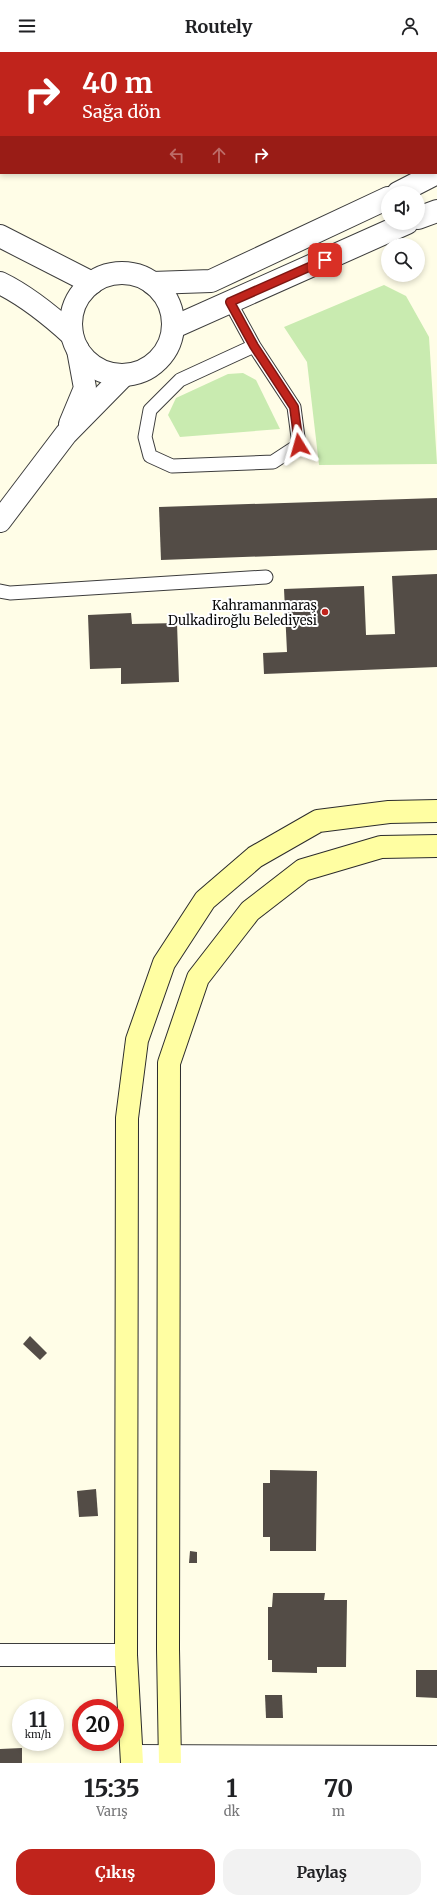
<!DOCTYPE html>
<html lang="tr">
<head>
<meta charset="utf-8">
<style>
  :root { --surface:#fff; --page:#f2f2f2; --text:#202124; --muted:#757577; --accent:#c0241c }
  body { margin:0; font-family:Merriweather,serif; background:var(--page); color:var(--text); height:100vh; display:flex; flex-direction:column; font-size:15px; white-space:nowrap }
  * { box-sizing:border-box; margin:0 }
  p { font-size:13px; color:var(--muted) }
  .icon { flex:none; width:22px; height:22px; fill:none; stroke:currentColor; stroke-width:2; stroke-linecap:round; stroke-linejoin:round }
  .map { position:relative; height:1711px; overflow:hidden }
  .sheet { display:flex; flex-direction:column; background:var(--surface); flex:1 }
  .sheet>* { flex:none }
  .top-card { position:absolute; left:0px; top:0px; width:437px; height:122px; box-shadow:0 2px 6px #0003; background:#c0241c; color:#fff; overflow:hidden }
  .fabs { position:absolute; left:381px; top:134px; display:grid; gap:8px }
  .fabs a { display:grid; place-items:center; width:44px; height:44px; border-radius:50%; background:var(--surface); box-shadow:0 2px 6px #0003; font-size:20px }
  .speed { position:absolute; left:12px; top:1647px; display:flex; gap:8px; font-size:20px; font-weight:700; text-align:center }
  .speed>* { display:grid; place-content:center; width:52px; height:52px; border-radius:50%; background:var(--surface); box-shadow:0 2px 6px #0003; line-height:1 }
  .speed small { font-size:10px; font-weight:400 }
  .speed .limit { border:6px solid #d22; background:#fff; color:#111 }
  .pin { position:absolute; display:grid; place-items:center; width:34px; height:34px; color:#fff; margin:-17px; border-radius:8px; box-shadow:0 2px 6px #0006 }
  .me { position:absolute; width:44px; margin:-22px; rotate:352deg; stroke-linejoin:round; filter:drop-shadow(0 0 3px #0008) }
  .turn { display:flex; align-items:center; gap:14px; height:84px; padding:0 16px; font-size:18px }
  .turn .icon { width:52px; height:52px; stroke-width:2.5 }
  .turn b { display:block; font-size:28px; line-height:34px }
  .lanes { display:flex; align-items:center; height:38px; padding:0 16px; background:#0003; justify-content:center; gap:20px; direction:ltr }
  .lanes .off { opacity:.35 }
  .eta { display:flex; justify-content:space-evenly; align-items:center; height:68px; text-align:center }
  .eta b { font-size:24px; font-weight:700; line-height:28px }
  .primary-button { display:flex; gap:8px; margin-top:auto; padding:8px 16px }
  .primary-button a { flex:1; height:46px; border-radius:16px; background:var(--accent); color:#fff; font-size:16px; font-weight:700; line-height:46px; text-align:center }
  .primary-button a+a { background:var(--page); color:var(--text) }
  header { display:flex; justify-content:space-between; align-items:center; height:52px; padding:0 16px; background:var(--surface); font-size:18px; font-weight:700 }
  .map>svg:first-child { display:block }
  .green { fill:#c9ebb0 }
  .building { fill:#534c46 }
  .lines { fill:none; stroke-linecap:round; stroke-linejoin:round }
  .lane-casing { stroke:#3d3d3d; stroke-width:15 }
  .street-casing { stroke:#3d3d3d; stroke-width:24 }
  .secondary-casing { stroke:#2c2c2c; stroke-width:24 }
  .lane { stroke:#fff; stroke-width:13 }
  .street { stroke:#fff; stroke-width:22 }
  .secondary { stroke:#fffea2; stroke-width:22 }
  .route-casing { stroke:#7d1712; stroke-width:10 }
  .route { stroke:#c0241c; stroke-width:7 }
  .poi-dot { fill:#c0241c; stroke:#fff; stroke-width:1.5 }
  .labels { text-anchor:middle; stroke-width:4; stroke-linejoin:round; paint-order:stroke }
  .poi-label { font-size:13px; fill:#0a0a0a; stroke:#fff; text-anchor:end }
</style>
</head>
<body>
<header><svg class="icon" aria-label="menu" viewBox="0 0 24 24"><path d="M4 6h16M4 12h16M4 18h16"/></svg>Routely<svg class="icon" aria-label="person" viewBox="0 0 24 24"><circle cx="12" cy="8" r="4"/><path d="M4 21q1-7 8-7t8 7"/></svg></header>
<div class="map">
<svg width="437" height="1711" viewBox="0 0 437 1711">
  <rect width="100%" height="100%" fill="#fffde7"/>
  <!-- green -->
  <g class="green">
    <path d="M384 233 406 244 429 285 437 412 319 413 307 310 284 275Z"/>
    <path d="M228 322 243 321 256 328 280 377 180 385 168 363 176 346Z"/>
  </g>
  <!-- building -->
  <g class="building">
    <path d="M437 446V498L161 508 159 455Z"/>
    <path d="M437 522V615L264 622 263 601 287 600 284 537 364 534 366 583 395 582 392 524Z"/>
    <path d="M131 561 132 572 177 571 179 630 121 632V616L90 617 88 563Z"/>
    <path d="M30 1284 47 1301 40 1308 23 1292Z"/>
    <path d="M270 1418 317 1419 316 1499H270V1485H263V1431H270Z"/>
    <path d="M96 1437 98 1464 79 1465 77 1439Z"/>
    <path d="M190 1499 197 1500V1511H189Z"/>
    <path d="M273 1541H325L324 1548H347L346 1615H317V1621L272 1620V1608H268V1555H272Z"/>
    <path d="M416 1618H437V1646L416 1645Z"/>
    <path d="M265 1643H282L283 1666H266Z"/>
    <path d="M22 1696V1711H0V1697Z"/>
  </g>
  <g class="lines">
    <defs>
      <g id="lane">
        <path d="M230 250 254 294 294 355 299 393 273 410 172 414 150 404 145 385 150 358 180 328 254 294"/>
        <path d="M0 539 10 541 266 525"/>
      </g>
      <g id="street">
        <path d="M282 0 284 1"/>
        <path d="M436 36 437 35"/>
        <path d="M398 141 437 121"/>
        <path d="M418 166 437 159"/>
        <path d="M0 184 92 231"/>
        <circle cx="122" cy="272" r="51"/>
        <path d="M0 231C27 244 50 263 72 283"/>
        <path d="M152 231 211 229 388 146"/>
        <path d="M174 275 407 171"/>
        <path d="M70 372 85 336 78 298"/>
        <path d="M0 469 66 382 123 324"/>
        <path d="M0 1603H126"/>
        <path d="M132 1704 437 1705"/>
      </g>
      <g id="secondary">
        <path d="M132 1711 126 1603 127 1066 137 988 164 911 205 848 255 805 318 769 389 760 437 759"/>
        <path d="M170 1711 168 1597 169 1011 198 926 250 859 303 818 381 795 437 794"/>
      </g>
    </defs>
    <!-- lane casing -->
    <use href="#lane" class="lane-casing"/>
    <!-- street casing -->
    <use href="#street" class="street-casing"/>
    <!-- secondary casing -->
    <use href="#secondary" class="secondary-casing"/>
    <!-- lane -->
    <use href="#lane" class="lane"/>
    <!-- street -->
    <use href="#street" class="street"/>
    <!-- secondary -->
    <use href="#secondary" class="secondary"/>
  </g>
  <g class="lines">
    <defs>
      <path id="route" d="M299 393 294 355 254 294 230 250 325 208"/>
    </defs>
    <!-- route casing -->
    <use href="#route" class="route-casing"/>
    <!-- route -->
    <use href="#route" class="route"/>
  </g>
  <!-- markers -->
  <circle class="poi-dot" cx="325" cy="560" r="4"/>
  <g class="labels">
    <!-- poi labels -->
    <g class="poi-label">
      <text x="317" y="558">Kahramanmaraş<tspan x="317" dy="15">Dulkadiroğlu Belediyesi</tspan></text>
    </g>
  </g>
</svg>
<div class="fabs">
<a><svg class="icon" aria-label="sound" viewBox="0 0 24 24"><path d="M4 9h4l5-4v14l-5-4H4zM17 9q2 3 0 6"/></svg></a>
<a><svg class="icon" aria-label="search" viewBox="0 0 24 24"><circle cx="10" cy="10" r="6"/><path d="M15 15l6 6"/></svg></a>
</div>
<div class="speed"><div>11<small>km/h</small></div><div class="limit">20</div></div>
<div class="pin" style="left:325px;top:208px;background:#d93025"><svg class="icon" aria-label="arrive" viewBox="0 0 24 24"><path d="M6 21V4h12l-3 4 3 4H6"/></svg></div>
<svg class="me" style="left:299px;top:393px" viewBox="-20 -20 40 40"><path d="M0-17L14 15 0 8-14 15z" fill="#c0241c" stroke="#fff" stroke-width="4"/></svg>
<div class="top-card">
<div class="turn"><svg class="icon" aria-label="right" viewBox="0 0 24 24"><path d="M7 20v-9h11M14 6l5 5-5 5"/></svg><div><b>40 m</b>Sağa dön</div></div>
<div class="lanes"><svg class="icon off" aria-label="left" viewBox="0 0 24 24"><path d="M17 20v-9H6M10 6l-5 5 5 5"/></svg><svg class="icon off" aria-label="ahead" viewBox="0 0 24 24"><path d="M12 20V5M6 11l6-6 6 6"/></svg><svg class="icon" aria-label="right" viewBox="0 0 24 24"><path d="M7 20v-9h11M14 6l5 5-5 5"/></svg></div>
</div>
</div>
<section class="sheet">
<div class="eta">
<div><b>15:35</b><p>Varış</p></div>
<div><b>1</b><p>dk</p></div>
<div><b>70</b><p>m</p></div>
</div>
<div class="primary-button"><a>Çıkış</a><a>Paylaş</a></div>
</section>
</body>
</html>
